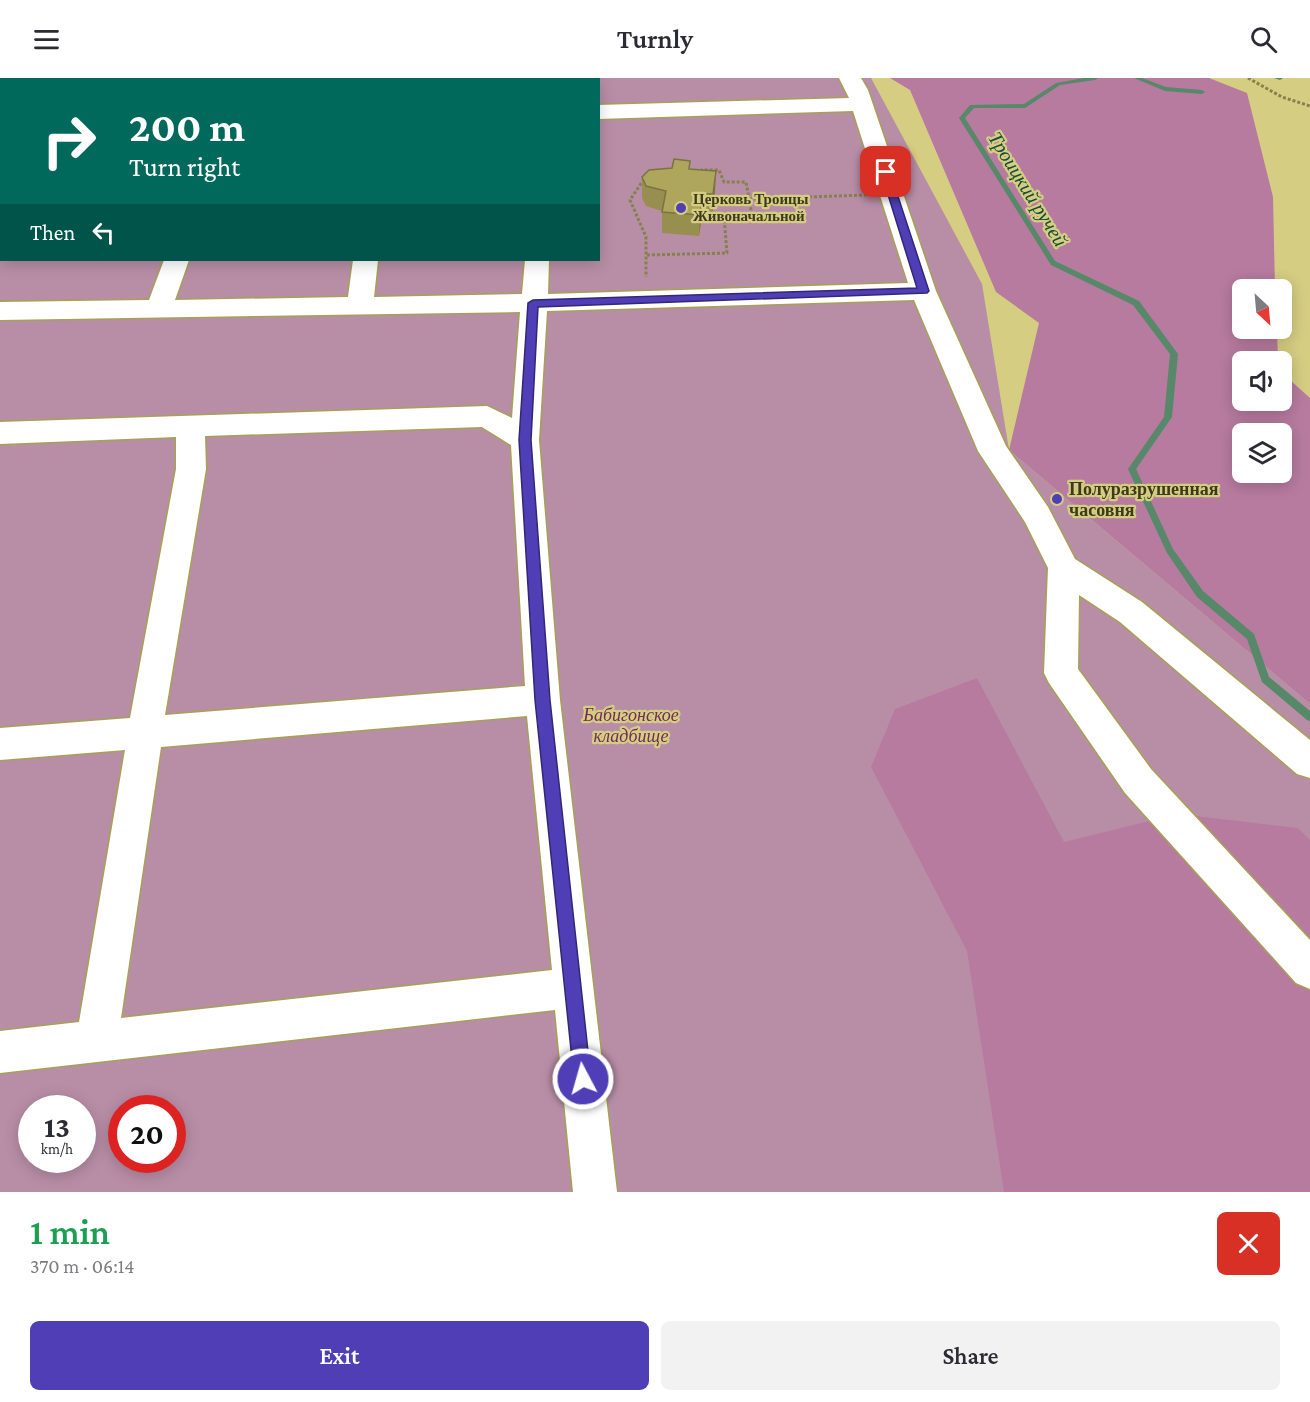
<!DOCTYPE html>
<html lang="en">
<head>
<meta charset="utf-8">
<style>
  :root { --surface:#fff; --page:#f2f2f3; --text:#2b2b33; --muted:#7c7c81; --accent:#4f3eb5 }
  body { margin:0; font-family:"Crimson Pro",serif; background:var(--page); color:var(--text); height:100vh; display:flex; flex-direction:column; font-size:22px; white-space:nowrap }
  * { box-sizing:border-box; margin:0 }
  p { font-size:20px; color:var(--muted) }
  .icon { flex:none; width:33px; height:33px; fill:none; stroke:currentColor; stroke-width:2; stroke-linecap:round; stroke-linejoin:round }
  .map { position:relative; height:1114px; overflow:hidden }
  .drawer { display:flex; flex-direction:column; background:var(--surface); flex:1 }
  .drawer>* { flex:none }
  .guide { position:absolute; left:0px; top:0px; width:600px; height:183px; box-shadow:0 3px 15px #0003; background:#00695c; color:#fff; overflow:hidden }
  .needle { width:39px; rotate:154deg }
  .controls { position:absolute; left:1232px; top:201px; display:grid; gap:12px }
  .controls a { display:grid; place-items:center; width:60px; height:60px; border-radius:9px; background:var(--surface); box-shadow:0 3px 15px #0003; font-size:30px }
  .speed { position:absolute; left:18px; top:1017px; display:flex; gap:12px; font-size:30px; font-weight:700; text-align:center }
  .speed>* { display:grid; place-content:center; width:78px; height:78px; border-radius:50%; background:var(--surface); box-shadow:0 3px 15px #0003; line-height:1 }
  .speed small { font-size:15px; font-weight:400 }
  .speed .limit { border:9px solid #d22; background:#fff; color:#111 }
  .pin { position:absolute; display:grid; place-items:center; width:51px; height:51px; color:#fff; margin:-26px; border-radius:12px; box-shadow:0 3px 9px #0006 }
  .me { position:absolute; width:66px; margin:-33px; rotate:354deg; stroke-linejoin:round; filter:drop-shadow(0 0 4px #0008) }
  .turn { display:flex; align-items:center; gap:21px; height:126px; padding:0 30px; font-size:27px }
  .turn .icon { width:78px; height:78px; stroke-width:2.5 }
  .turn b { display:block; font-size:42px; line-height:51px }
  .then { display:flex; align-items:center; height:57px; padding:0 30px; background:#0003; gap:12px; font-size:22px }
  .round { display:grid; place-items:center; flex:none; width:63px; height:63px; border-radius:9px; background:var(--page) }
  .head { display:flex; align-items:center; justify-content:space-between; height:102px; padding:0 30px }
  h1 { font-size:36px; font-weight:600; line-height:45px; color:#1e9e55 }
  .cta { display:flex; gap:12px; margin-top:auto; padding:12px 30px }
  .cta a { flex:1; height:69px; border-radius:9px; background:var(--accent); color:#fff; font-size:24px; font-weight:600; line-height:69px; text-align:center }
  .cta a+a { background:var(--page); color:var(--text) }
  header { display:flex; justify-content:space-between; align-items:center; height:78px; padding:0 30px; background:var(--surface); font-size:27px; font-weight:600 }
  .map>svg:first-child { display:block }
  .green { fill:#b88ea6; fill-rule:evenodd }
  .forest { fill:#b77b9f; fill-rule:evenodd }
  .lines { fill:none; stroke-linecap:round; stroke-linejoin:round }
  .stream { fill:#578869; fill-rule:evenodd }
  .minor-casing { stroke:#a8a056; stroke-width:3 }
  .path { stroke:#86814c; stroke-width:3; stroke-dasharray:3 2; stroke-linecap:butt }
  .minor { fill:#fff; fill-rule:evenodd }
  .wall { fill:#968f4f }
  .shaded-wall { fill:#7a7440 }
  .building { fill:#aea65c; stroke:#7a7440; stroke-width:1.5 }
  .route { fill:#4f3eb5; stroke:#332876; stroke-width:1.5 }
  .poi-dot { fill:#4f3eb5; stroke:#d5cd82; stroke-width:2 }
  .labels { text-anchor:middle; stroke-width:4.5; stroke-linejoin:round; paint-order:stroke }
  .far-poi-label { font-size:15px; font-weight:bold; fill:#3d3a1b; stroke:#d5cd82; text-anchor:start }
  .poi-label { font-size:18px; font-weight:bold; fill:#3d3a1b; stroke:#d5cd82; text-anchor:start }
  .park-label { font-size:18px; font-style:italic; fill:#732a5a; stroke:#d5cd82 }
  .water-label { font-size:20px; font-style:italic; fill:#124d36; stroke:#d5cd82 }
</style>
</head>
<body>
<header><svg class="icon" aria-label="menu" viewBox="0 0 24 24"><path d="M4 6h16M4 12h16M4 18h16"/></svg>Turnly<svg class="icon" aria-label="search" viewBox="0 0 24 24"><circle cx="10" cy="10" r="6"/><path d="M15 15l6 6"/></svg></header>
<div class="map">
<svg width="1310" height="1114" viewBox="0 0 1310 1114">
  <rect width="100%" height="100%" fill="#d5cd82"/>
  <!-- green -->
  <path class="green" d="M0 0H871L982 206 1009 372 1310 626V1114H0ZM2 2H598V182H2ZM32 1030H82V1082H32ZM122 1030H172V1082H122Z"/>
  <!-- forest -->
  <g class="forest">
    <path d="M890 0H1209L1247 15 1273 119 1275 211 1242 212V250L1277 251 1278 283 1242 284V322H1281V294L1310 320V626L1009 372 1039 245 996 214 910 12ZM1242 356H1281V394H1242Z"/>
    <path d="M977 600 1064 764 1178 736 1298 750 1310 762V1114H1004L967 873 871 689 895 631Z"/>
  </g>
  <g class="lines">
    <!-- stream -->
    <g class="stream">
      <path d="M1084 0H1098L1095 2 1060 7 1025 30H974L965 40 1055 183 1139 223 1178 276 1172 339 1136 391 1173 471 1203 513 1254 556 1269 599 1310 633V643L1307 642 1262 604 1247 561 1197 519 1167 475 1128 391 1164 339 1170 276 1133 227 1051 187 959 40 970 27 1024 26 1056 5Z"/>
      <path d="M1134 0H1142L1166 9 1202 12 1205 14 1202 16 1165 13Z"/>
      <path d="M1274 0H1283L1280 2Z"/>
    </g>
    <defs>
      <g id="minor">
        <rect x="77" y="0" width="22" height="2"/>
        <rect x="225" y="0" width="22" height="2"/>
        <path d="M377 0H399L377 2Z"/>
        <rect x="543" y="0" width="22" height="2"/>
        <path d="M839 0H861L868 12 936 213 1006 368 1048 429 1075 481 1142 524 1310 662V700L1297 696 1120 544 1079 517 1078 591 1151 691 1310 862V911L1296 905 1125 715 1049 605 1044 595 1048 490 1025 444 978 373 914 222 547 233 539 362 560 622 617 1114H573L555 932 0 995V953L79 944 125 672 0 682V650L130 640 176 391V359L0 366V344L487 328 512 340 520 234 0 242V224L149 222 164 182H189L175 222 348 219 353 182H378L374 219 522 216 525 182H549L548 216 908 205 853 33 598 41V27L849 20ZM482 349 511 367 525 608 165 637 206 391 205 358ZM527 638 552 892 121 940 161 669Z"/>
        <rect x="0" y="37" width="2" height="14"/>
        <path d="M2 163V182H0V164Z"/>
      </g>
    </defs>
    <!-- minor casing -->
    <use href="#minor" class="minor-casing"/>
    <!-- path -->
    <g class="path">
      <path d="M1248 0 1282 19 1310 28"/>
      <path d="M644 101 630 122 646 159V199"/>
      <path d="M749 121 866 117"/>
      <path d="M647 177 727 175 724 138 752 137 746 104H724L719 92H701"/>
    </g>
    <!-- minor -->
    <use href="#minor" class="minor"/>
  </g>
  <!-- wall -->
  <path class="wall" d="M690 91 715 114 712 137 702 136 699 158 662 155V133L646 128 642 120V99Z"/>
  <!-- shaded-wall -->
  <g class="shaded-wall">
    <path d="M716 93 715 114 712 137 713 116Z"/>
    <path d="M703 116 702 136 699 158 700 137Z"/>
  </g>
  <!-- building -->
  <path class="building" d="M674 81 690 83 689 91 716 93 713 116H703L700 137 662 134 666 113 646 108 642 99 649 92 672 90Z"/>
  <!-- route -->
  <path class="route" d="M886 91 890 94 929 213 927 215 538 229 531 362 550 622 591 1001 589 1007 583 1010 577 1007 574 1001 535 622 519 362 528 225 533 222 917 210 881 94Z"/>
  <!-- markers -->
  <g class="poi-dot">
    <circle cx="681" cy="130" r="6"/>
    <circle cx="1057" cy="421" r="6"/>
  </g>
  <g class="labels">
    <!-- far-poi labels -->
    <g class="far-poi-label">
      <text x="693" y="126">Церковь Троицы<tspan x="693" dy="17">Живоначальной</tspan></text>
    </g>
    <!-- poi labels -->
    <g class="poi-label">
      <text x="1069" y="417">Полуразрушенная<tspan x="1069" dy="21">часовня</tspan></text>
    </g>
    <!-- park labels -->
    <g class="park-label">
      <text x="631" y="643">Бабигонское<tspan x="631" dy="21">кладбище</tspan></text>
    </g>
    <!-- water labels -->
    <g class="water-label">
      <text transform="translate(1028 111) rotate(58)" y="7">Троицкий ручей</text>
    </g>
  </g>
</svg>
<div class="controls">
<a><svg class="needle" viewBox="-14 -14 28 28"><path d="M0-13l5 13h-10z" fill="#e53935"/><path d="M0 13l5-13h-10z" fill="#7c7c81"/></svg></a>
<a><svg class="icon" aria-label="sound" viewBox="0 0 24 24"><path d="M4 9h4l5-4v14l-5-4H4zM17 9q2 3 0 6"/></svg></a>
<a><svg class="icon" aria-label="layers" viewBox="0 0 24 24"><path d="M12 4l9 5-9 5-9-5zM3 14l9 5 9-5"/></svg></a>
</div>
<div class="speed"><div>13<small>km/h</small></div><div class="limit">20</div></div>
<div class="pin" style="left:886px;top:94px;background:#d93025"><svg class="icon" aria-label="arrive" viewBox="0 0 24 24"><path d="M6 21V4h12l-3 4 3 4H6"/></svg></div>
<svg class="me" style="left:583px;top:1001px" viewBox="-20 -20 40 40"><circle r="17" fill="#4f3eb5" stroke="#fff" stroke-width="3"/><path d="M0-11L8 9 0 5-8 9z" fill="#fff"/></svg>
<div class="guide">
<div class="turn"><svg class="icon" aria-label="right" viewBox="0 0 24 24"><path d="M7 20v-9h11M14 6l5 5-5 5"/></svg><div><b>200 m</b>Turn right</div></div>
<div class="then">Then<svg class="icon" aria-label="left" viewBox="0 0 24 24"><path d="M17 20v-9H6M10 6l-5 5 5 5"/></svg></div>
</div>
</div>
<section class="drawer">
<div class="head"><div><h1>1 min</h1><p>370 m · 06:14</p></div><a class="round" style="background:#d93025;color:#fff"><svg class="icon" aria-label="close" viewBox="0 0 24 24"><path d="M6 6l12 12M18 6L6 18"/></svg></a></div>
<div class="cta"><a>Exit</a><a>Share</a></div>
</section>
</body>
</html>
